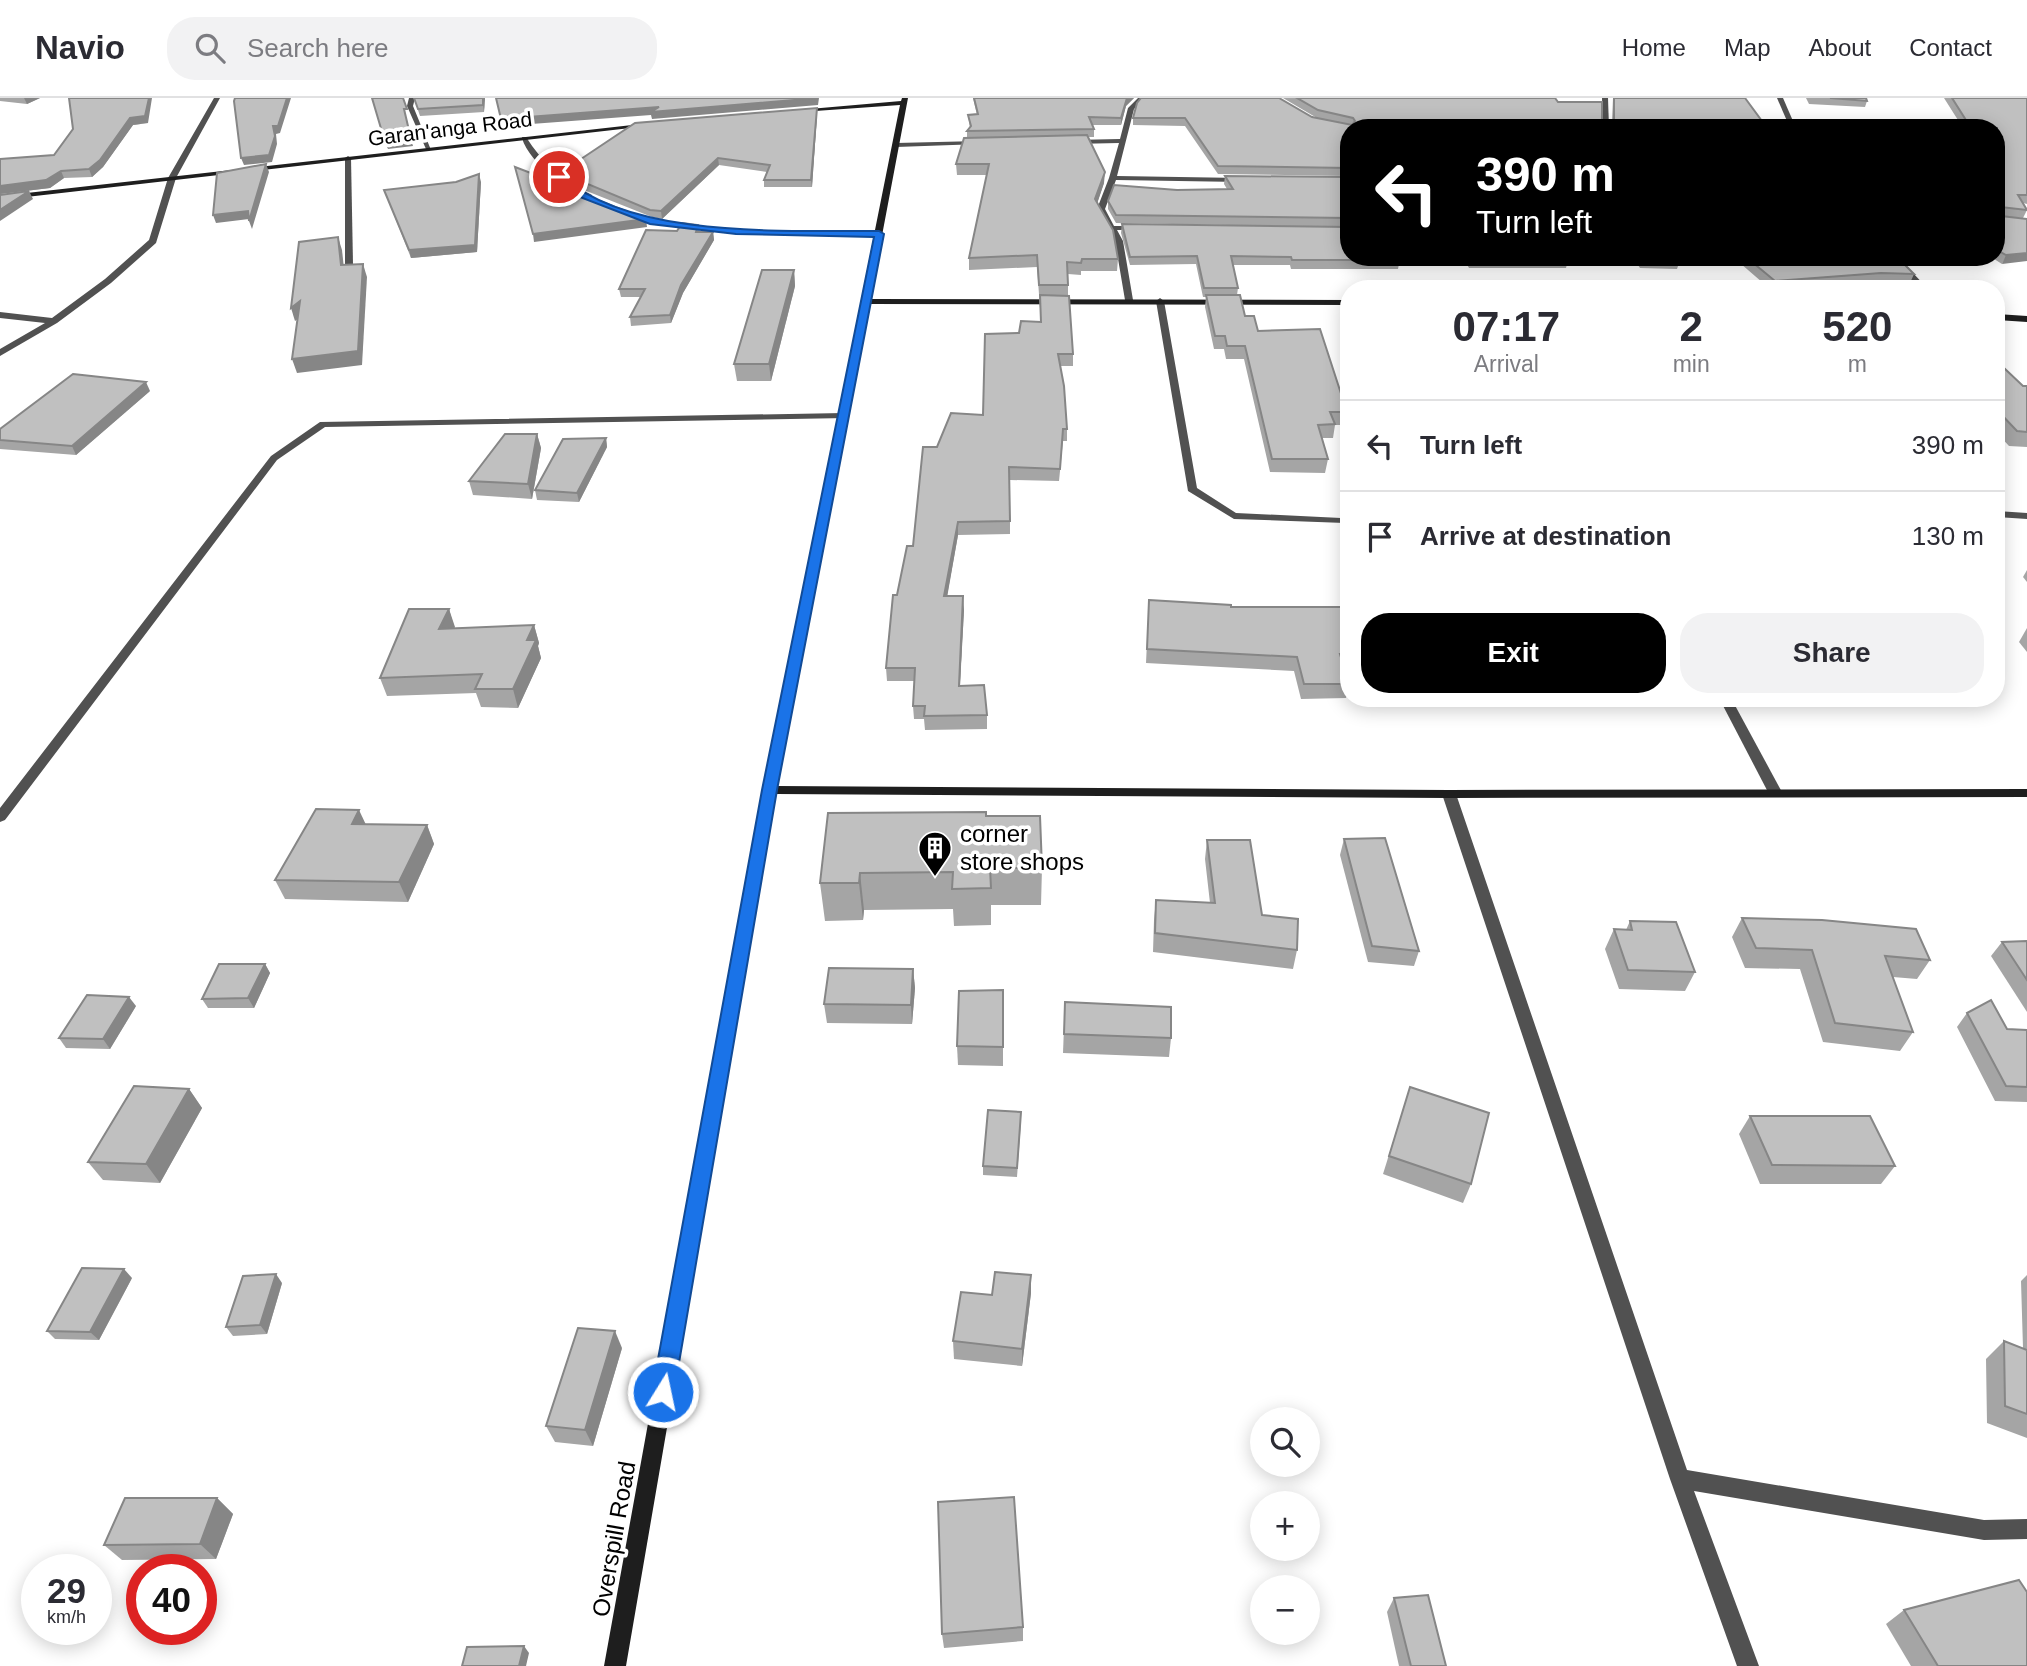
<!DOCTYPE html>
<html lang="en">
<head>
<meta charset="utf-8">
<style>
  :root { --surface:#fff; --page:#f2f2f3; --text:#2b2b33; --muted:#7c7c81; --line:#e1e1e2; --accent:#000 }
  body { margin:0; font-family:Arial,sans-serif; background:var(--page); color:var(--text); height:100vh; display:flex; flex-direction:column; font-size:26px; white-space:nowrap }
  * { box-sizing:border-box; margin:0 }
  p { font-size:23px; color:var(--muted) }
  .icon { flex:none; width:38px; height:38px; fill:none; stroke:currentColor; stroke-width:2; stroke-linecap:round; stroke-linejoin:round }
  .map { position:relative; flex:1; overflow:hidden }
  .side { position:absolute; left:1340px; top:182px; width:665px; height:427px; display:flex; flex-direction:column; background:var(--surface); border-radius:28px; box-shadow:0 4px 18px #0003 }
  .side>* { flex:none }
  .hud { position:absolute; left:1340px; top:21px; width:665px; height:147px; border-radius:28px; box-shadow:0 4px 18px #0003; background:#000; color:#fff; overflow:hidden }
  .controls { position:absolute; left:1250px; top:1309px; display:grid; gap:14px }
  .controls a { display:grid; place-items:center; width:70px; height:70px; border-radius:50%; background:var(--surface); box-shadow:0 4px 18px #0003; font-size:35px }
  .speed { position:absolute; left:21px; top:1456px; display:flex; gap:14px; font-size:35px; font-weight:700; text-align:center }
  .speed>* { display:grid; place-content:center; width:91px; height:91px; border-radius:50%; background:var(--surface); box-shadow:0 4px 18px #0003; line-height:1 }
  .speed small { font-size:18px; font-weight:400 }
  .speed .limit { border:10px solid #d22; background:#fff; color:#111 }
  .pin { position:absolute; display:grid; place-items:center; width:60px; height:60px; color:#fff; margin:-30px; border:4px solid #fff; border-radius:50%; box-shadow:0 2px 7px #0007 }
  .me { position:absolute; width:77px; margin:-38px; rotate:10deg; stroke-linejoin:round; filter:drop-shadow(0 0 5px #0008) }
  .turn { display:flex; align-items:center; gap:24px; height:147px; padding:0 21px; font-size:32px }
  .turn .icon { width:91px; height:91px; stroke-width:2.5 }
  .turn b { display:block; font-size:49px; line-height:60px }
  .eta { display:flex; justify-content:space-evenly; align-items:center; height:119px; text-align:center }
  .eta b { font-size:42px; font-weight:600; line-height:49px }
  .primary-button { display:flex; gap:14px; margin-top:auto; padding:14px 21px }
  .primary-button a { flex:1; height:80px; border-radius:28px; background:var(--accent); color:#fff; font-size:28px; font-weight:600; line-height:80px; text-align:center }
  .primary-button a+a { background:var(--page); color:var(--text) }
  ul { padding:0; list-style:none }
  li { display:flex; align-items:center; gap:21px; height:91px; padding:0 21px; border-top:2px solid var(--line) }
  li div { flex:1 }
  li b { display:block; font-size:26px }
  li em { font-style:normal }
  header { display:flex; align-items:center; gap:42px; box-sizing:border-box; height:98px; padding:0 35px; background:var(--surface); border-bottom:2px solid var(--line) }
  header strong { font-size:33px }
  nav { display:flex; gap:38px; margin-inline-start:auto; font-size:24px }
  .search { width:490px; height:63px; background:var(--page); display:flex; align-items:center; gap:18px; box-sizing:border-box; padding:0 24px; border-radius:28px; color:var(--muted); font-size:26px }
  .map>svg:first-child { display:block }
  .lines { fill:none; stroke-linecap:round; stroke-linejoin:round }
  .lane { fill:#515151; fill-rule:evenodd }
  .street { fill:#515151; fill-rule:evenodd }
  .secondary { fill:#1e1e1e; fill-rule:evenodd }
  .wall { fill:#a5a5a5 }
  .shaded-wall { fill:#868686 }
  .building { fill:#c0c0c0; stroke:#868686; stroke-width:2 }
  .route { fill:#1a73e8; stroke:#114b97; stroke-width:2 }
  .labels { text-anchor:middle; stroke-width:7; stroke-linejoin:round; paint-order:stroke }
  .far-street-label { font-size:21px; fill:#000; stroke:#fff }
  .poi-label { font-size:24px; fill:#000; stroke:#fff; text-anchor:start }
  .street-label { font-size:24px; fill:#000; stroke:#fff }
</style>
</head>
<body>
<header>
<strong>Navio</strong>
<div class="search"><svg class="icon" aria-label="search" viewBox="0 0 24 24"><circle cx="10" cy="10" r="6"/><path d="M15 15l6 6"/></svg>Search here</div>
<nav><a>Home</a><a>Map</a><a>About</a><a>Contact</a></nav>
</header>
<div class="map">
<svg width="2027" height="1568" viewBox="0 0 2027 1568">
  <rect width="100%" height="100%" fill="#fff"/>
  <g class="lines">
    <!-- lane -->
    <g class="lane">
      <path d="M409 0H415L413 8 431 52 426 51 407 8Z"/>
      <path d="M348 58 351 60 353 166 349 168 345 166V60Z"/>
    </g>
    <!-- street -->
    <g class="street">
      <path d="M214 0H220L176 80 156 145 111 185 57 225 0 258V251L45 225 0 220V214L52 220 105 181 149 142 168 80Z"/>
      <path d="M1138 0H1145L1134 11 1117 78 1241 80 1245 82 1241 84 1116 82 1105 111 1114 128H1139L1143 130 1139 132H1117L1123 143 1133 202 1129 205 1125 202 1115 143 1097 111 1109 80 1119 45 1073 46 1070 44 1073 42 1120 41 1128 10Z"/>
      <path d="M1602 0H1608L1609 30H1603Z"/>
      <path d="M1777 0H1783L1796 30H1790Z"/>
      <path d="M522 39H526C542 64 564 85 592 97V101C570 100 525 59 522 39Z"/>
      <path d="M979 43 981 46 896 49 893 47 896 45Z"/>
      <path d="M631 114 652 122 736 132 879 134 883 136 879 138 736 136 650 126 628 118V114Z"/>
      <path d="M1889 159H1898L1928 191H1919Z"/>
      <path d="M1160 200 1164 203 1197 390 1236 415 1341 420 1346 423 1345 425 1234 421 1188 393 1156 203Z"/>
      <path d="M844 315 849 318 847 320 325 329 277 362 5 722 0 724V710L271 358 320 324Z"/>
      <path d="M1997 413 2027 415V421L1997 419Z"/>
      <path d="M1719 600H1731L1783 696 1781 699H1771L1769 696Z"/>
      <path d="M1449 692 1456 696 1687 1372 1984 1422 2027 1421V1441L1984 1442 1694 1393 1759 1568H1737L1670 1381 1442 696Z"/>
    </g>
    <!-- secondary -->
    <g class="secondary">
      <path d="M902 0H908L870 201 1349 202V207L869 206 777 688 1449 692 2027 691V699L1449 700 776 696 626 1568H604L763 692 900 7 801 14 798 12 901 3Z"/>
      <path d="M650 25 648 28 0 102V98Z"/>
      <path d="M1997 216 2027 218V224L1997 222Z"/>
    </g>
  </g>
  <!-- wall -->
  <g class="wall">
    <path d="M0 0H40L27 6 0 3Z"/>
    <path d="M414 0H485L484 14 420 18Z"/>
    <path d="M973 0H1134L1126 8 1121 27H1092L1094 31V39H1088L1104 85 1097 105 1118 161 1117 173H1081V177L1068 176V198L1073 256V268H1060L1067 331V343H1063L1059 383 1010 382V436L958 437 947 498 964 512 960 588 987 617V631L925 632 924 621H914L913 608 915 583H887L886 570 897 497 913 448 937 349 983 317 1019 235 1041 224 1037 169 969 172V160L987 77H957L956 66 967 40V33L970 30 968 17H977Z"/>
    <path d="M1283 0H1555L1558 4 1602 22 1605 25 1612 23 1613 0H1745L1762 23 1349 30V78L1218 76 1185 28 1133 27V20H1317Z"/>
    <path d="M1806 0H1866L1867 3 1865 9 1809 6Z"/>
    <path d="M1944 0H2027V106L2023 105 2027 112 2023 120 2000 118 2027 121 2002 166 1991 159H1997V30H1963Z"/>
    <path d="M817 10V17L812 89H764V82L767 74 719 67 662 121 652 119 579 90 567 79 566 71Z"/>
    <path d="M148 25 133 27 103 69 92 79 64 80 50 90 0 96V61L54 57 73 31Z"/>
    <path d="M1225 78 1349 79V129L1116 125 1108 111V103L1177 92 1227 91 1224 86Z"/>
    <path d="M481 84 477 154 411 160 384 92Z"/>
    <path d="M1122 126 1349 159H1406L1405 166H1399L1398 171H1291L1290 167H1232L1238 190 1237 197 1245 218 1258 233 1347 314 1344 327H1335L1333 340H1322L1328 361 1325 375 1270 374 1244 261H1226L1224 251H1214L1205 209 1206 199H1203L1196 166 1130 167 1121 135Z"/>
    <path d="M698 127 700 134H713L714 142 683 195 671 225 631 228 630 219 641 199H621L619 191 677 133Z"/>
    <path d="M1463 159H1678L1680 162 1677 171 1640 170 1634 161 1568 162 1566 170H1469Z"/>
    <path d="M1733 159H1897L1914 176 1910 185 1877 184 1770 191Z"/>
    <path d="M794 172 795 188 771 283H737L734 266Z"/>
    <path d="M1997 269 2023 288H2027V349L2009 348 1997 335Z"/>
    <path d="M150 293 76 357 0 351V331Z"/>
    <path d="M537 336 541 350 532 401 473 397 469 383Z"/>
    <path d="M606 340 607 349 579 404 537 402 535 392Z"/>
    <path d="M2027 472V484L2023 479Z"/>
    <path d="M1149 502 1231 509H1349V570H1344L1349 586 1346 600 1301 601 1294 573 1146 565Z"/>
    <path d="M449 511 454 530 534 527 539 545 538 548 541 560 518 610 481 609 476 595 387 598 380 580Z"/>
    <path d="M2027 530V554L2019 544Z"/>
    <path d="M986 718 1042 770 1041 807H991V827L954 828 953 811 864 812 863 822 825 823 820 785Z"/>
    <path d="M365 726 427 727 434 746 408 804 285 801 275 782Z"/>
    <path d="M1344 741 1419 853 1414 868 1368 864 1340 757Z"/>
    <path d="M1207 742 1262 817 1297 852 1293 871 1153 854 1154 822 1156 802 1210 805 1205 761Z"/>
    <path d="M1742 820 1930 862 1917 881 1893 879 1913 934 1900 953 1823 944 1800 871 1745 870 1732 839Z"/>
    <path d="M1630 823 1695 874 1685 893 1619 891 1605 851 1614 831 1626 832Z"/>
    <path d="M2027 843V914L1991 858 2002 844Z"/>
    <path d="M265 866 270 875 254 910H208L202 901Z"/>
    <path d="M913 871 915 890 912 926 827 925 824 906Z"/>
    <path d="M1003 892V968L958 967 957 948Z"/>
    <path d="M1065 904 1171 940 1169 959 1063 955Z"/>
    <path d="M136 908 110 951 66 950 59 940Z"/>
    <path d="M1967 915 2007 931 2027 932V1004L1995 1003 1957 929Z"/>
    <path d="M1410 989 1471 1086 1463 1105 1383 1076Z"/>
    <path d="M189 991 202 1010 160 1085 103 1082 88 1064Z"/>
    <path d="M1750 1018 1895 1068 1881 1086H1760L1739 1036Z"/>
    <path d="M1021 1024 1017 1079 983 1077V1068Z"/>
    <path d="M1031 1177V1195L1022 1268 954 1261 953 1243 992 1197Z"/>
    <path d="M2027 1177V1340L1987 1325 1986 1261 2004 1243 2023 1250 2021 1183Z"/>
    <path d="M132 1180 99 1242 55 1241 47 1233Z"/>
    <path d="M282 1185 267 1236 233 1238 226 1229Z"/>
    <path d="M622 1250 593 1348 555 1344 546 1328Z"/>
    <path d="M217 1400 233 1416 216 1461 122 1462 104 1447Z"/>
    <path d="M1394 1500 1446 1568H1399L1387 1514Z"/>
    <path d="M1904 1512 2027 1568H1911L1886 1526Z"/>
    <path d="M1023 1529V1543L944 1550 942 1536Z"/>
  </g>
  <!-- shaded-wall -->
  <g class="shaded-wall">
    <path d="M24 0H40L27 6Z"/>
    <path d="M149 0H152L148 25 133 27 103 69 92 79 89 71 130 20Z"/>
    <path d="M287 0H291L280 35 276 36 277 46 272 64 244 67 241 60 273 28Z"/>
    <path d="M483 0H485L484 14 483 7Z"/>
    <path d="M819 0 818 7 652 21 651 17 503 28 501 21 659 9Z"/>
    <path d="M1127 0H1134L1126 8 1121 27V20Z"/>
    <path d="M817 10V17L812 89 811 82Z"/>
    <path d="M404 11 413 48 388 51 385 44Z"/>
    <path d="M718 60 719 67 662 121 661 113Z"/>
    <path d="M266 66 269 74 252 131 249 123V121L216 125 213 117Z"/>
    <path d="M61 73 64 80 50 90 0 96V88Z"/>
    <path d="M1105 74 1104 85 1095 112V101Z"/>
    <path d="M479 76 481 84 477 154 411 160 409 152Z"/>
    <path d="M29 93 33 101 0 123V112Z"/>
    <path d="M646 121 647 129 534 144 533 136Z"/>
    <path d="M713 134 714 142 683 195 671 225 670 217 681 187Z"/>
    <path d="M338 139 342 152 345 180 341 167Z"/>
    <path d="M2027 155V163L2002 166 2006 157Z"/>
    <path d="M363 166 367 179 362 267 297 275 292 261Z"/>
    <path d="M794 172 795 188 771 283 769 266Z"/>
    <path d="M300 203 305 216 295 223 291 210Z"/>
    <path d="M146 284 150 293 76 357 72 348Z"/>
    <path d="M537 336 541 350 532 401 528 386Z"/>
    <path d="M606 340 607 349 579 404 577 395Z"/>
    <path d="M958 424V437L945 511 944 498Z"/>
    <path d="M963 498 964 512 959 601V588Z"/>
    <path d="M449 511 455 529 445 549 439 531Z"/>
    <path d="M534 527 539 545 538 548 541 560 518 610 513 591 527 542Z"/>
    <path d="M359 712 368 731 352 726Z"/>
    <path d="M427 727 434 746 408 804 399 784Z"/>
    <path d="M860 775 864 812 863 822 859 785Z"/>
    <path d="M265 866 270 875 254 910 248 900Z"/>
    <path d="M913 871 915 890 912 926 911 907Z"/>
    <path d="M129 899 136 908 110 951 103 941Z"/>
    <path d="M189 991 202 1010 160 1085 146 1066Z"/>
    <path d="M124 1171 132 1180 99 1242 90 1234Z"/>
    <path d="M276 1176 282 1185 267 1236 260 1227Z"/>
    <path d="M1031 1177V1195L1022 1268V1251Z"/>
    <path d="M615 1233 622 1250 593 1348 585 1332Z"/>
    <path d="M217 1400 233 1416 216 1461 200 1446Z"/>
    <path d="M524 1548 529 1555 526 1568H519Z"/>
  </g>
  <!-- building -->
  <g class="building">
    <path d="M69 0H149L145 18 130 20 100 62 89 71 61 73 46 82 0 88V61L54 57 73 31Z"/>
    <path d="M235 0H287L278 28H273L275 38 269 57 241 60 234 3Z"/>
    <path d="M372 0H403L407 11H404L411 41 385 44Z"/>
    <path d="M414 0H483V7L418 11Z"/>
    <path d="M496 0H818L651 14 659 9 501 21Z"/>
    <path d="M974 0H1127L1121 20 1089 19 1094 31 967 33 971 28 968 17 978 16Z"/>
    <path d="M1141 0H1279L1312 19 1352 27 1355 23 1353 20 1318 12 1297 0H1555L1558 4H1602V22L1605 25 1614 22V0H1745L1762 23 1789 25V30H1349V70L1218 68 1185 20H1133L1137 5Z"/>
    <path d="M1830 0H1866L1867 3Z"/>
    <path d="M1952 0H2027V97H2018L2027 112 2001 109 1998 116 2001 118 2027 121V155L2006 157 1997 152V30H1971Z"/>
    <path d="M817 10 811 82H764L770 67 718 60 661 113 650 112 578 82 566 71 635 25Z"/>
    <path d="M1087 37 1105 74 1095 101 1113 132 1118 161H1082L1081 165 1067 164 1068 187H1039L1037 157 969 160 989 66H956L964 40Z"/>
    <path d="M266 66 249 123 248 113 213 117 217 75Z"/>
    <path d="M515 69 549 82 556 78 569 91 646 121 533 136Z"/>
    <path d="M479 76 475 147 409 152 384 92 456 84Z"/>
    <path d="M1225 78 1349 79V120L1116 117 1108 103 1114 87 1177 92 1233 91Z"/>
    <path d="M29 93 0 112V97Z"/>
    <path d="M682 125 698 127 696 134H713L681 187 670 217 630 219 645 191H619L646 132 677 133Z"/>
    <path d="M1122 126 1349 129V159H1398L1399 162H1292L1291 159 1231 158 1238 190H1204L1197 158 1130 159Z"/>
    <path d="M338 139 341 167 363 166 358 253 292 261 300 203 291 210 299 144Z"/>
    <path d="M1469 159H1567L1568 162H1471Z"/>
    <path d="M1642 159H1678L1680 162H1643Z"/>
    <path d="M1746 159H1897L1914 176 1881 175 1775 183Z"/>
    <path d="M762 172H794L769 266H734Z"/>
    <path d="M1040 197 1069 198 1073 256H1058L1064 288 1067 331H1063L1060 371 1009 369 1010 423 958 424 944 498H963L959 588 984 587 987 617 924 618 925 608H913L915 570H886L893 497H897L907 448H913L923 349H937L951 315 983 317 985 236 1019 235 1021 223 1041 224Z"/>
    <path d="M1206 197H1240L1245 218H1254L1258 233 1320 231 1347 314H1330L1335 326 1318 327 1328 361H1272L1245 248H1227L1225 238H1215Z"/>
    <path d="M1997 269H2003L2023 288H2027V334L2017 333 1997 312Z"/>
    <path d="M73 276 146 284 72 348 0 342V331Z"/>
    <path d="M505 336H537L528 386 469 383Z"/>
    <path d="M606 340 577 395 535 392 563 341Z"/>
    <path d="M1149 502 1231 507V509H1349V556H1340L1349 586H1304L1297 559 1147 551Z"/>
    <path d="M409 511H449L439 531 534 527 527 542H536L513 591H475L482 576 380 580Z"/>
    <path d="M316 711 359 712 352 726 427 727 399 784 275 782Z"/>
    <path d="M986 714V718H1040L1042 770H990L991 790 952 791 953 774 860 775 859 785H820L828 715Z"/>
    <path d="M1385 740 1419 853 1372 848 1344 741Z"/>
    <path d="M1207 742H1250L1262 817 1298 821 1297 852 1155 835 1156 802 1215 805Z"/>
    <path d="M1742 820 1822 822 1916 831 1930 862 1885 858 1913 934 1835 925 1812 852 1756 850Z"/>
    <path d="M1630 823 1676 824 1695 874 1628 872 1614 831 1632 832Z"/>
    <path d="M2027 843V882L2002 844Z"/>
    <path d="M219 866H265L248 900 202 901Z"/>
    <path d="M829 870 913 871 911 907 824 906Z"/>
    <path d="M1003 892V949L957 948 959 893Z"/>
    <path d="M87 897 129 899 103 941 59 940Z"/>
    <path d="M1991 902 2007 931 2027 932V989L2006 988 1967 915Z"/>
    <path d="M1065 904 1171 909V940L1064 936Z"/>
    <path d="M134 988 189 991 146 1066 88 1064Z"/>
    <path d="M1410 989 1489 1015 1471 1086 1389 1058Z"/>
    <path d="M988 1012 1021 1014 1017 1070 983 1068Z"/>
    <path d="M1750 1018H1870L1895 1068 1772 1067Z"/>
    <path d="M82 1170 124 1171 90 1234 47 1233Z"/>
    <path d="M995 1174 1031 1177 1022 1251 953 1243 961 1194 992 1197Z"/>
    <path d="M276 1176 260 1227 226 1229 243 1178Z"/>
    <path d="M578 1230 615 1233 585 1332 546 1328Z"/>
    <path d="M2004 1243 2027 1252V1316L2005 1308Z"/>
    <path d="M1014 1399 1023 1529 942 1536 938 1404Z"/>
    <path d="M125 1400H217L200 1446 104 1447Z"/>
    <path d="M2019 1482 2027 1494V1568H1938L1904 1512Z"/>
    <path d="M1428 1497 1446 1568H1411L1394 1500Z"/>
    <path d="M524 1548 519 1568H462L467 1549Z"/>
  </g>
  <!-- route -->
  <path class="route" d="M557 78H562C632 142 789 132 879 133L884 136 777 692 674 1294 671 1301 663 1304 656 1301 652 1294 762 692 874 139 736 136 650 126 572 96 557 81Z"/>
  <!-- icons -->
  <defs>
    <symbol id="building-pin" viewBox="-11 -11 22 30"><path d="M0 17L-7.5 6A9.5 9.5 0 1 1 7.5 6Z" fill="#000" stroke="#fff"/><path d="M-4-6H4V6H1V3H-1V6H-4ZM-2.5-4.3h1.7v1.8h-1.7ZM.8-4.3h1.7v1.8H.8ZM-2.5-1h1.7V.8h-1.7ZM.8-1h1.7V.8H.8Z" fill="#fff"/></symbol>
  </defs>
  <g fill-rule="evenodd">
    <use href="#building-pin" x="916" y="731" width="38" height="52"/>
  </g>
  <g class="labels">
    <!-- far-street labels -->
    <g class="far-street-label">
      <text transform="translate(450 31) rotate(-7)" y="7">Garan'anga Road</text>
    </g>
    <!-- poi labels -->
    <g class="poi-label">
      <text x="960" y="744">corner<tspan x="960" dy="28">store shops</tspan></text>
    </g>
    <!-- street labels -->
    <g class="street-label">
      <text transform="translate(614 1441) rotate(-80)" y="8">Overspill Road</text>
    </g>
  </g>
</svg>
<div class="controls">
<a><svg class="icon" aria-label="search" viewBox="0 0 24 24"><circle cx="10" cy="10" r="6"/><path d="M15 15l6 6"/></svg></a>
<a>+</a>
<a>−</a>
</div>
<div class="speed"><div>29<small>km/h</small></div><div class="limit">40</div></div>
<div class="pin" style="left:559px;top:79px;background:#d93025"><svg class="icon" aria-label="arrive" viewBox="0 0 24 24"><path d="M6 21V4h12l-3 4 3 4H6"/></svg></div>
<svg class="me" style="left:663px;top:1294px" viewBox="-20 -20 40 40"><circle r="17" fill="#1a73e8" stroke="#fff" stroke-width="3"/><path d="M0-11L8 9 0 5-8 9z" fill="#fff"/></svg>
<div class="hud">
<div class="turn"><svg class="icon" aria-label="left" viewBox="0 0 24 24"><path d="M17 20v-9H6M10 6l-5 5 5 5"/></svg><div><b>390 m</b>Turn left</div></div>
</div>
<section class="side">
<div class="eta">
<div><b>07:17</b><p>Arrival</p></div>
<div><b>2</b><p>min</p></div>
<div><b>520</b><p>m</p></div>
</div>
<ul>
<li><svg class="icon" aria-label="left" viewBox="0 0 24 24"><path d="M17 20v-9H6M10 6l-5 5 5 5"/></svg><div><b>Turn left</b></div><em>390 m</em></li>
<li><svg class="icon" aria-label="arrive" viewBox="0 0 24 24"><path d="M6 21V4h12l-3 4 3 4H6"/></svg><div><b>Arrive at destination</b></div><em>130 m</em></li>
</ul>
<div class="primary-button"><a>Exit</a><a>Share</a></div>
</section>
</div>
</body>
</html>
